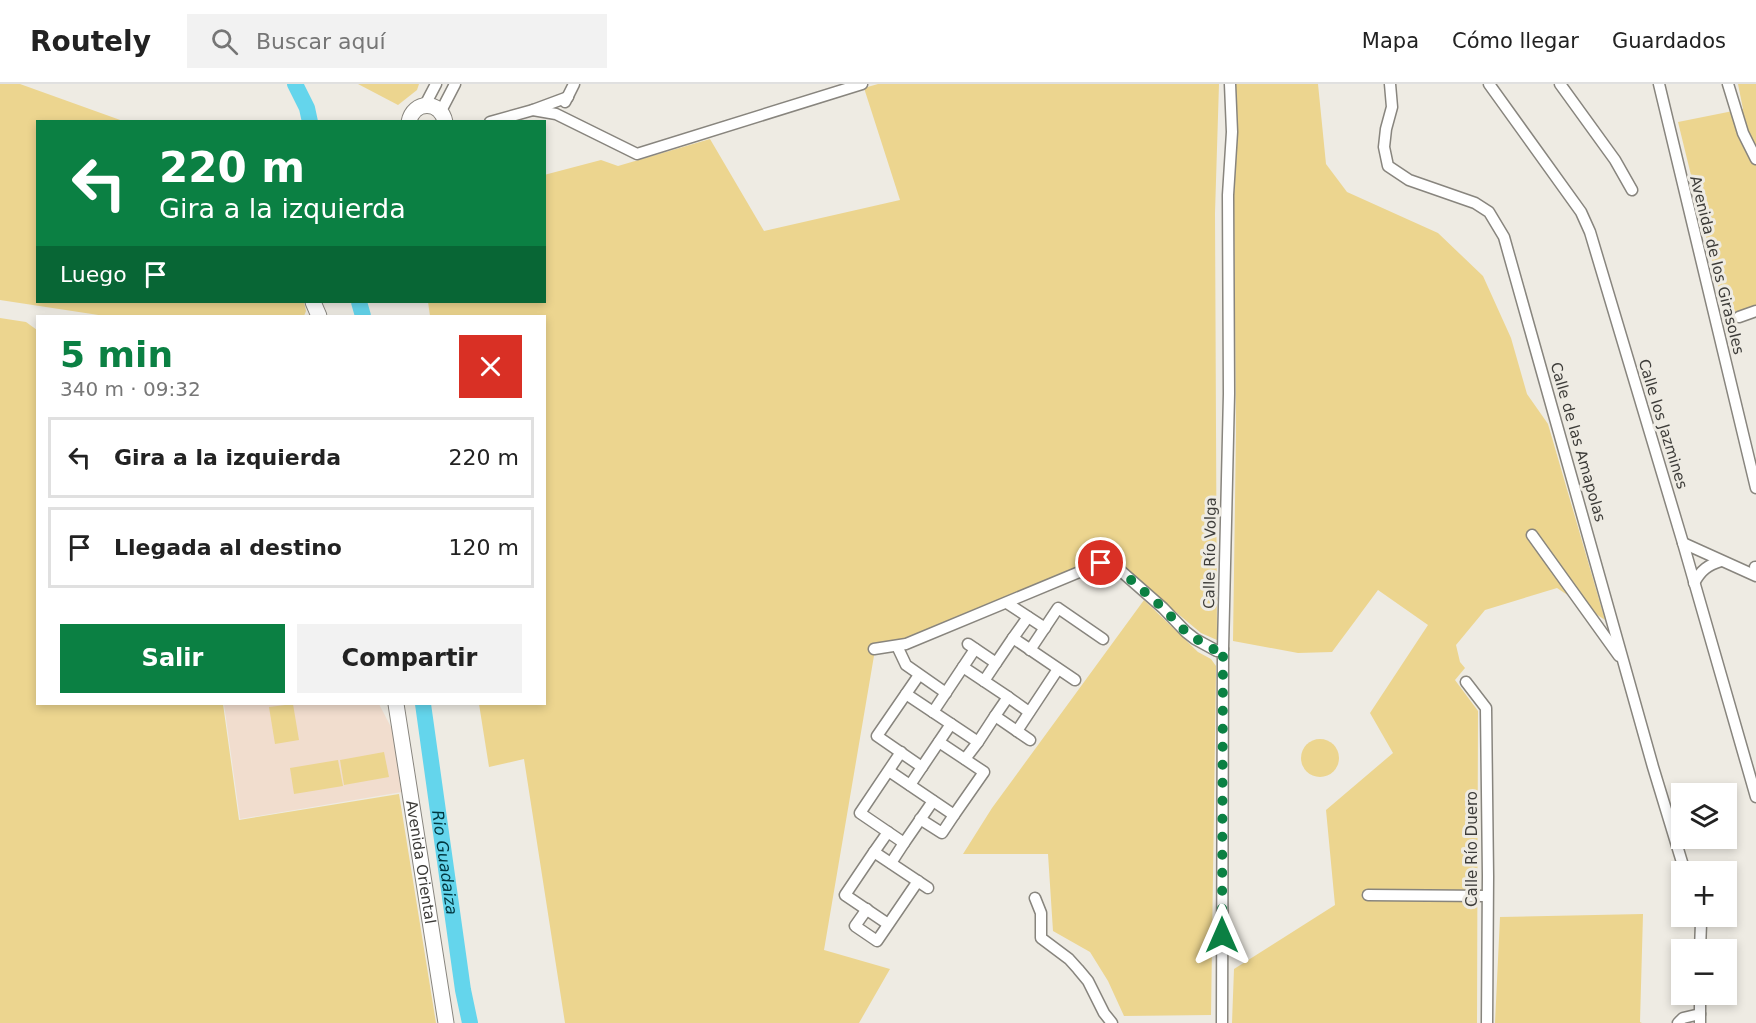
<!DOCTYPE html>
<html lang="es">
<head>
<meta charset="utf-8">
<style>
  :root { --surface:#fff; --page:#f2f2f2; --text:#222; --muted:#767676; --line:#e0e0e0; --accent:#0b8043 }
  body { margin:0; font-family:"DejaVu Sans",sans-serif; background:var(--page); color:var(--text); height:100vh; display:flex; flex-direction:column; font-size:22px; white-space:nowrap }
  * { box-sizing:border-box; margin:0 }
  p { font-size:20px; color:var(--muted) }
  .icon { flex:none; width:33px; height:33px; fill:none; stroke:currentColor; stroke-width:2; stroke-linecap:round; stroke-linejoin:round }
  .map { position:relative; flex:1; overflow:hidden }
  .side { position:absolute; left:36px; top:231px; width:510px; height:390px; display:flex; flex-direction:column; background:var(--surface); border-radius:0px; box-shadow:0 3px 9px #0003 }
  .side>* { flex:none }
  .top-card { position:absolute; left:36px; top:36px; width:510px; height:183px; border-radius:0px; box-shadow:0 3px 9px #0003; background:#0b8043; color:#fff; overflow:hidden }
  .tools { position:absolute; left:1671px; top:699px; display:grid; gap:12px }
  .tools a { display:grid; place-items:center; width:66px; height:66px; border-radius:0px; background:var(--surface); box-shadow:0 3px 9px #0003; font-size:30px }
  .pin { position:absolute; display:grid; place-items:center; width:51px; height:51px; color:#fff; margin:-26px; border:3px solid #fff; border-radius:50%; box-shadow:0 2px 6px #0007 }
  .me { position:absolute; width:66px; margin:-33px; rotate:0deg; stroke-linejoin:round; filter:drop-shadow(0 0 4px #0008) }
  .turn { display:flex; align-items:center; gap:21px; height:126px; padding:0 24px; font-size:27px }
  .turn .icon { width:78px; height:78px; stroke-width:2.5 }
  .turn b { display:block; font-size:42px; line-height:51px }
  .then { display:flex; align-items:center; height:57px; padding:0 24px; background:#0003; gap:12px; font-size:22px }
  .round { display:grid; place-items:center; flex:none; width:63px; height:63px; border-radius:0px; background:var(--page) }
  .headline { display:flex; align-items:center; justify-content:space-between; height:102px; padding:0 24px }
  h1 { font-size:36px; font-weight:700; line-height:45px; color:var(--accent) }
  .primary-button { display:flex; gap:12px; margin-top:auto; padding:12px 24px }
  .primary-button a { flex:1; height:69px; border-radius:0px; background:var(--accent); color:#fff; font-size:24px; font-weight:700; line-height:69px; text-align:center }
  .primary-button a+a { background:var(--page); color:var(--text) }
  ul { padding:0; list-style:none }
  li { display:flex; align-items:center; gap:18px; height:81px; margin:0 12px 9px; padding:0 12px; border:3px solid var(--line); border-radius:0px }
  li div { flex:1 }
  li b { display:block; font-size:22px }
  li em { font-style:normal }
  header { display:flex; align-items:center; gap:36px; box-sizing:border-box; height:84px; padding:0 30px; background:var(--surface); border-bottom:2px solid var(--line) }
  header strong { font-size:28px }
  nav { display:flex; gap:33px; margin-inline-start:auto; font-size:21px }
  .search { width:420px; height:54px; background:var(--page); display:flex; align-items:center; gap:15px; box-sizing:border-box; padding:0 21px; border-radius:0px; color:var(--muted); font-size:22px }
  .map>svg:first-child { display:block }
  .education { fill:#f1ddce }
  .green { fill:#ecd58f }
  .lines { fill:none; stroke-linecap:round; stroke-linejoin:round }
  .river { stroke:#64d5ec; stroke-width:16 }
  .street-casing { stroke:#88857e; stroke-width:13 }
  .secondary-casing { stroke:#88857e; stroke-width:17 }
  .street { stroke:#fff; stroke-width:10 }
  .secondary { stroke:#fff; stroke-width:15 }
  .route { stroke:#0b8043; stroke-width:10; stroke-dasharray:0 18 }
  .labels { text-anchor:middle; stroke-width:6; stroke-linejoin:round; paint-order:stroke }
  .street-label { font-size:15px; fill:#3d3c39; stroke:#eeebe3 }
  .water-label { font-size:16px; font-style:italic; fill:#00363f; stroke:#eeebe3 }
</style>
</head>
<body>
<header>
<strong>Routely</strong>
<div class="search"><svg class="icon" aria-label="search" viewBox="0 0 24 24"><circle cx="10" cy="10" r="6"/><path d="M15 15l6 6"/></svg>Buscar aquí</div>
<nav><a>Mapa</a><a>Cómo llegar</a><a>Guardados</a></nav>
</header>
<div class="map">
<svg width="1756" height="939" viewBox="0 0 1756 939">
  <rect width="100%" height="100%" fill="#eeebe3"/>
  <!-- education -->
  <path class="education" d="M224 620H379L392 645 402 708 240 735Z"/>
  <!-- green -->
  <g class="green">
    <path d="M0 0H20L123 37 38 38V218H304L306 227 304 232H105L0 216Z"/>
    <path d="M358 0H419L417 6 398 21Z"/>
    <path d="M878 0H1219L1215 129 1217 556 1201 549 1112 475 1102 473 900 557 876 560 824 866 890 885 859 939H565L524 675 489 683 479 620H544V232H430L428 218H544V91L601 76 618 82 710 55 764 147 900 116 864 4Z"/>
    <path d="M1233 0H1318L1326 80 1347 108 1438 149 1483 192 1511 254 1527 310 1548 340 1605 536 1557 504 1485 526 1456 561 1460 578 1465 584 1455 596 1478 627 1477 939H1232L1234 885 1335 821 1326 726 1393 669 1370 629 1428 541 1378 506 1332 568 1298 569 1233 557 1236 349Z"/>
    <path d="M1738 0H1756V223L1725 230 1678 38 1743 25Z"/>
    <path d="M0 234 26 238 37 246 38 620H223L239 736 399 710 436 939H0Z"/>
    <path d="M1144 516 1198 568 1211 575 1216 582 1211 931 1124 932 1108 897 1090 868 1053 847 1048 770H963L992 724Z"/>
    <path d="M293 620 299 656 275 660 269 623Z"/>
    <circle cx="1320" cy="674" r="19"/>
    <path d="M384 668 389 693 344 701 340 676Z"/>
    <path d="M338 676 343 702 294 710 290 684Z"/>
    <path d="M1643 830 1640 938 1642 939H1495L1500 833Z"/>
  </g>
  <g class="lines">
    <!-- river -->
    <g class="river">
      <path d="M295 0 307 24 310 38"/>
      <path d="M359 218 363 232"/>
      <path id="s1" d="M423 620 463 906 470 939"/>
    </g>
    <defs>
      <g id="street">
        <path d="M1390 0 1392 23 1386 45 1384 63 1388 82 1409 96 1475 119 1489 128 1504 153 1653 683 1685 788"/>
        <path d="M1489 0 1581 128 1590 148 1683 459 1756 713"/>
        <path d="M1560 0 1615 76 1632 106"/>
        <path d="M1659 0 1756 404"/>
        <path d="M1728 0 1743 49 1756 75"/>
        <path d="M565 18 574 0"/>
        <path d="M425 21 436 0"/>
        <path d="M533 26 556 30 637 70 862 0"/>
        <path d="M441 27 455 0"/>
        <path d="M490 38 533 26 568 13"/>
        <path d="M1739 233 1756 227"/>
        <path d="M1532 451 1619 572"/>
        <path d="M1683 459 1756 492"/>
        <path d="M1755 483H1756"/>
        <path d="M1694 499C1701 486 1708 481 1721 477"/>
        <path d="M1007 519 1045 544"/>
        <path d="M1028 533 1013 554 1075 596"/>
        <path d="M968 560 996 579 984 597"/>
        <path d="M897 562 906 581 946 609"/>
        <path d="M874 565 906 560 1101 479 1114 481 1163 524 1186 548 1195 555 1217 567 1223 565"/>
        <path d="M1030 566 1058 524 1103 555"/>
        <path d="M996 579 1013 554"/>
        <path d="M963 583 1008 613"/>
        <path d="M1466 598 1486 624 1488 792 1487 939"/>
        <path d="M906 610 978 658 965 675"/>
        <path d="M933 628 975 565"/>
        <path d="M1029 628 1008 613 995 632 1030 656"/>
        <path d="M1017 647 1058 585"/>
        <path d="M939 658 984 688 954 731"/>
        <path d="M978 658 995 632"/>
        <path d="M922 683 951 640"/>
        <path d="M889 687 954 731 942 749 920 735"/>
        <path d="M910 701 922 683 877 652 919 591"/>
        <path d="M888 748 874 768 928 804"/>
        <path d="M904 759 933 717"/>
        <path d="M874 768 845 811 888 840"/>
        <path d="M891 779 904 759 860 729 901 668"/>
        <path d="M1368 811 1487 812"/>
        <path d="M1035 814 1041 829V854L1069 875 1078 885 1088 897 1104 929 1112 939"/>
        <path d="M867 825 855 842 877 857 918 797"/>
        <path d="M1698 832 1701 839 1700 866"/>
        <path d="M1222 939 1223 565 1229 310 1228 111 1232 48 1230 0"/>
        <path d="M1678 939 1683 934 1700 930"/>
        <path d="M1700 939V910"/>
      </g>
      <g id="secondary">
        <path d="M409 38C413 16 441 16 445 38"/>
        <path d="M313 218 319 232"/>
        <path id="s2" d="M396 620 446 939"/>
      </g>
    </defs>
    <!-- street casing -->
    <use href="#street" class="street-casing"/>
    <!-- secondary casing -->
    <use href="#secondary" class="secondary-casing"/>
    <!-- street -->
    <use href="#street" class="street"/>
    <!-- secondary -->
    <use href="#secondary" class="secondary"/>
  </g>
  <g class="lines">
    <!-- route -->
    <path class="route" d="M1101 479 1114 481 1163 524 1186 548 1204 560 1217 567 1223 565 1222 851"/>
  </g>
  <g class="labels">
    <!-- street labels -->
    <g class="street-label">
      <text transform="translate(1717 181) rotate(76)" y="5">Avenida de los Girasoles</text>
      <text transform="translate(1663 340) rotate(73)" y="5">Calle los Jazmines</text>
      <text transform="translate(1578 358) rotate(74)" y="5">Calle de las Amapolas</text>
      <text transform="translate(1210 469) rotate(-89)" y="5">Calle Río Volga</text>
      <text transform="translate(1472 765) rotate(-90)" y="5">Calle Río Duero</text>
      <text dy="5" stroke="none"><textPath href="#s2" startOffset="160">Avenida Oriental</textPath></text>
    </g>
    <!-- water labels -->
    <g class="water-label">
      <text dy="6" stroke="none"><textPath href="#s1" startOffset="160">Rio Guadaiza</textPath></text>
    </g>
  </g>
</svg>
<div class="tools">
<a><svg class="icon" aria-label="layers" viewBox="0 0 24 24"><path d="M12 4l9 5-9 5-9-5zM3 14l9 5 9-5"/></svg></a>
<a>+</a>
<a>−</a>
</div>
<div class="pin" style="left:1101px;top:479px;background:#d93025"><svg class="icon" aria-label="arrive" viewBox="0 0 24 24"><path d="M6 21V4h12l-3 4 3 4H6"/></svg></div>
<svg class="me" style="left:1222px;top:851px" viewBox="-20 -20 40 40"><path d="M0-17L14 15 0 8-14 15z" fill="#0b8043" stroke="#fff" stroke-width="4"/></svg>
<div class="top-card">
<div class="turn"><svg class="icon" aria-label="left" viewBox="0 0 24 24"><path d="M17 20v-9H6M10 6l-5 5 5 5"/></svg><div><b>220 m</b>Gira a la izquierda</div></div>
<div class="then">Luego<svg class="icon" aria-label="arrive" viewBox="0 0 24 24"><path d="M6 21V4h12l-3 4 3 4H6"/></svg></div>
</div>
<section class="side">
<div class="headline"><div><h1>5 min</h1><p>340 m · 09:32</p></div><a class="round" style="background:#d93025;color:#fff"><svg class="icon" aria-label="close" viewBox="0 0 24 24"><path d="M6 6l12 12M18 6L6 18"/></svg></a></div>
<ul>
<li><svg class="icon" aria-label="left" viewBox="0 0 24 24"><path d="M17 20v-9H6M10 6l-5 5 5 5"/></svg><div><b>Gira a la izquierda</b></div><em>220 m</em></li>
<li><svg class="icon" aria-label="arrive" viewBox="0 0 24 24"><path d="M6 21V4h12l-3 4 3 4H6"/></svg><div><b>Llegada al destino</b></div><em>120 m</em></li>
</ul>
<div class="primary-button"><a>Salir</a><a>Compartir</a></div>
</section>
</div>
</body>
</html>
